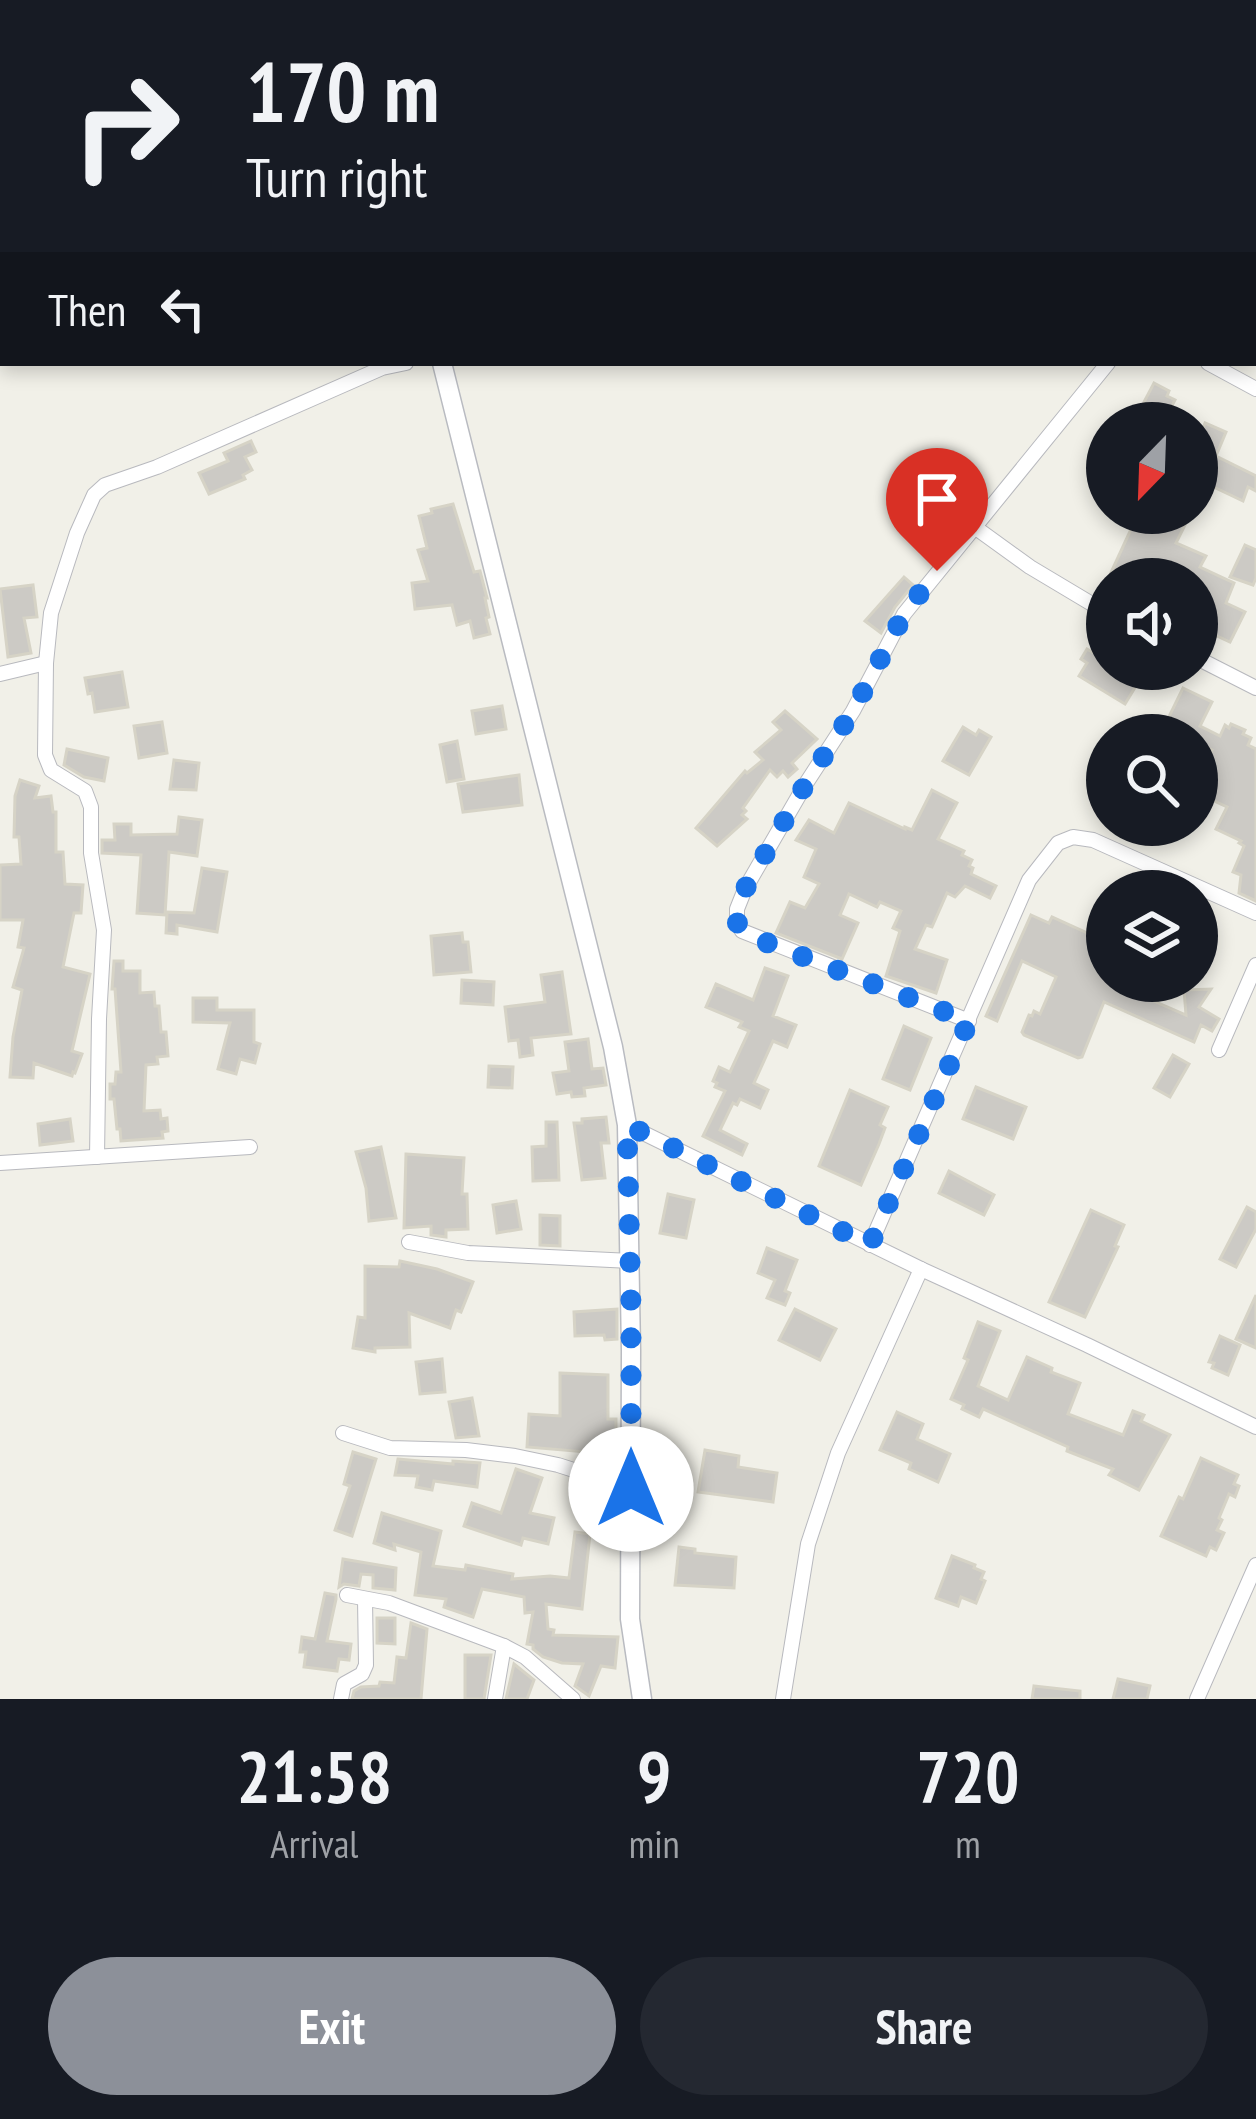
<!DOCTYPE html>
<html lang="en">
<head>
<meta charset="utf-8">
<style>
  :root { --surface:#171b24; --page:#242831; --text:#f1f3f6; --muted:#9ea1a6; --accent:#8c9099 }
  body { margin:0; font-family:"PT Sans Narrow",sans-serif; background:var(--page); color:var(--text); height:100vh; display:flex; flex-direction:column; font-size:45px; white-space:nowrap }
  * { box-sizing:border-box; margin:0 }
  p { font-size:39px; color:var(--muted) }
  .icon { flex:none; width:66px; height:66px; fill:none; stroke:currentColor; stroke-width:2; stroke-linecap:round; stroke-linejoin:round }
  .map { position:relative; height:1699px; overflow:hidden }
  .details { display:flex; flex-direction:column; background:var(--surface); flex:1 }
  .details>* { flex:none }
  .guide { position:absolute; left:0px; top:0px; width:1257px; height:366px; box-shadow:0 6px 18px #0003; background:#171b24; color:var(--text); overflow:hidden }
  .needle { width:78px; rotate:203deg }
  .buttons { position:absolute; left:1086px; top:402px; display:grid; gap:24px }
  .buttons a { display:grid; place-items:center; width:132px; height:132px; border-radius:50%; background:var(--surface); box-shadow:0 6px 18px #0003; font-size:60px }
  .pin { position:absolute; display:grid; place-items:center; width:102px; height:102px; color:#fff; margin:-123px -51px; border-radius:50% 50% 50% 0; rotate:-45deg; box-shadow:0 0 12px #0007 }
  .pin .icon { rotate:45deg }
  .me { position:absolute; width:132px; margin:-66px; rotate:0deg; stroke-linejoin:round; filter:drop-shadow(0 0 9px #0008) }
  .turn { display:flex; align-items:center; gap:42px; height:252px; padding:0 48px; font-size:54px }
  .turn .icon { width:156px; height:156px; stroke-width:2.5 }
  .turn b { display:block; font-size:84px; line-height:102px }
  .then { display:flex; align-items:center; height:114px; padding:0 48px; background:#0003; gap:24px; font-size:45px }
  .eta { display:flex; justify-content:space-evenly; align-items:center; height:204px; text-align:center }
  .eta b { font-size:72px; font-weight:700; line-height:84px }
  .button { display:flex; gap:24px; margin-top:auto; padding:24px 48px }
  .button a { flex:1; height:138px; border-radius:72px; background:var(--accent); color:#fff; font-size:48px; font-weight:700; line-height:138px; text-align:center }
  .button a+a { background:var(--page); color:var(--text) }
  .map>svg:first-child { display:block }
  .building { fill:#cccac5; stroke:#d6d3c6; stroke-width:3 }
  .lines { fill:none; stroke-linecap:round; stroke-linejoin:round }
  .street-casing { stroke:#b8b9be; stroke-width:16 }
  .secondary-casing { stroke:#b9bbc1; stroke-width:21 }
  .street { stroke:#fff; stroke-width:14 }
  .secondary { stroke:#fff; stroke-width:18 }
  .route { stroke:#1a73e8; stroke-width:21; stroke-dasharray:0 37.8 }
</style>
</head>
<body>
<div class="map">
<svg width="1256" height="1699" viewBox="0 0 1256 1699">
  <rect width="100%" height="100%" fill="#f1f0e8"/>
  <!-- building -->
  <g class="building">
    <path d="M1154 383 1169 391 1167 396 1175 400 1163 423H1133Z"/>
    <path d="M1205 423 1226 432 1216 456 1256 476V491L1248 487 1243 501 1197 479V432L1201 434Z"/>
    <path d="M251 441 256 452 245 457 252 470 243 475 245 479 209 494 199 473 228 461 224 453Z"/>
    <path d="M453 504 474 572 480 571 487 598H485L489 617 486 618 490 634 474 638 470 621 457 625 452 605 415 609 412 583 428 581 418 550 427 548 419 516 432 513 431 509Z"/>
    <path d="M1154 513H1181L1189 517 1176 543 1206 556 1200 567 1234 583 1226 603 1245 612 1230 642 1202 629 1209 615 1197 609V579H1108L1138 514 1151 519Z"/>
    <path d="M1245 545 1256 550V578L1253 585 1230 577Z"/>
    <path d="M904 577 913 585 895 607 881 633 865 621Z"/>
    <path d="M33 585 37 617 24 618 31 653 8 657 0 589Z"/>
    <path d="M1087 649 1107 661V669H1120L1139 681 1125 704 1079 676 1087 663 1081 659Z"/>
    <path d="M122 672 128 707 95 712 92 693 88 694 85 678Z"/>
    <path d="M1183 688 1212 702 1200 726 1220 736 1225 725 1229 728 1231 724 1245 730 1243 734 1251 738 1248 745 1256 749V901L1239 893 1241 875 1233 872 1244 846 1239 843 1241 841 1216 829 1227 807 1199 794 1212 767 1206 764 1212 750 1197 743V735H1160Z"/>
    <path d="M502 706 506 729 476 734 472 711Z"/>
    <path d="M785 711 817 739 792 763 797 769 788 777 783 771 777 777 770 770 743 808 746 811 742 815 747 819 717 846 696 828 745 771 747 773 763 760 755 752 781 730 773 722Z"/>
    <path d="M162 722 167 753 139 758 134 726Z"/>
    <path d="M963 727 976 735 979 730 991 737 969 775 943 761Z"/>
    <path d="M457 741 464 779 447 782 440 745Z"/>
    <path d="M67 749 108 758 104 781 84 777 64 765Z"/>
    <path d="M174 760 199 763 196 790 170 789Z"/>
    <path d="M519 775 522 805 463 812 458 784Z"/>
    <path d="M20 780 39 786 35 798 51 796 53 812H56V852H63L65 884 83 885 81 913H74L63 967 90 974 72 1051 82 1054 75 1073 73 1072 72 1076 34 1063 33 1078 10 1077 13 1037 22 990 13 987 24 948 18 947 23 920H0V865L21 864 19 837H14L15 796Z"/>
    <path d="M932 790 957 803 938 839 964 851 962 855 972 860 969 866 973 868 971 874 996 886 990 898 965 886 955 897 947 893 932 927 926 925 915 949 947 960 936 993 886 976 900 931 893 928 901 911 880 902 877 907 849 894 840 915 858 923 842 959 776 933 790 902 805 908 819 884 804 877 816 849 796 840 809 820 834 833 849 803 905 829V827L912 830Z"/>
    <path d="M179 817 202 820 197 856 169 852 165 915 137 913 141 855 102 853V840H115L114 824H131V835L177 834Z"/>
    <path d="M202 868 227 872 217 932 177 925V934L166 933 167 912 194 913Z"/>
    <path d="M1031 915 1049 923 1052 917 1107 942V955L1100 970 1107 973V981H1116L1115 984 1186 1015 1184 990 1211 989 1199 1007 1219 1019 1212 1031 1201 1025 1194 1042 1104 1002 1082 1057 1078 1058 1024 1035 1022 1032 1029 1015 1032 1016 1034 1011 1040 1014 1056 977 1022 961 997 1021 986 1016Z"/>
    <path d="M462 933 463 942H468L471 972 434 975 431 936Z"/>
    <path d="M114 961H123V971H140V993L154 992 155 1006H159L161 1032H166L168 1056 157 1057 158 1064 146 1065 144 1111 160 1110 161 1119 167 1118 168 1131 162 1132 163 1138 121 1141 120 1129H117L114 1099H110V1084H115L116 1072H121L115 989H112Z"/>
    <path d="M765 968 788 976 773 1016 796 1025 787 1047 773 1041 754 1083 768 1090 760 1108 740 1099 737 1105 733 1103 720 1130 747 1144 742 1155 703 1136 725 1091 715 1087 717 1083 713 1081 719 1067 730 1072 749 1031 739 1027 742 1022 706 1007 716 984 753 1000Z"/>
    <path d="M562 972 571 1034 531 1038 533 1055 520 1057 518 1040 509 1041 505 1007 545 1002 541 975Z"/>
    <path d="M462 980 494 982 493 1005 461 1003Z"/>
    <path d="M193 998H217V1010H254V1042L260 1044 255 1063 240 1059 236 1074 218 1069 230 1023 193 1022Z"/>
    <path d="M904 1026 931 1038 910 1090 883 1079Z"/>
    <path d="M588 1039 592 1069 603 1068 606 1085 584 1088 585 1096 572 1097 571 1092 557 1094 553 1073 569 1071 565 1042Z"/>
    <path d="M1173 1055 1189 1064 1170 1097 1154 1088Z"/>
    <path d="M489 1066 513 1067 512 1088 488 1087Z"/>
    <path d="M976 1087 1026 1107 1013 1139 963 1119Z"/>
    <path d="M850 1090 888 1107 880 1125 885 1128 879 1144 861 1185 819 1166Z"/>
    <path d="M606 1117 609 1143H601L605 1178 582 1180 574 1123H582V1119Z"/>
    <path d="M70 1119 73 1141 40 1145 38 1124Z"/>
    <path d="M546 1122H557L559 1180 533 1181 532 1147 546 1146Z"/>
    <path d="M381 1147 396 1218 369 1221 366 1188 356 1152Z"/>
    <path d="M406 1154 464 1158 462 1194H467L468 1229 446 1230V1237L431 1235V1226L404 1228Z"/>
    <path d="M949 1171 994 1195 984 1215 939 1193Z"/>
    <path d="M668 1194 694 1200 686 1238 660 1233Z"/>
    <path d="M516 1201 521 1229 497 1233 493 1205Z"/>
    <path d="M1247 1207 1256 1212V1229L1236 1267 1220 1259Z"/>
    <path d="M1091 1210 1124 1225 1115 1246 1118 1247 1085 1317 1049 1302Z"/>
    <path d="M540 1215 560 1216V1246L540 1245Z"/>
    <path d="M767 1248 797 1260 785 1291 790 1293 785 1305 767 1298 775 1280 758 1273Z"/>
    <path d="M400 1261 437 1269 473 1282 461 1312 456 1310 450 1328 409 1313 410 1347 375 1348V1352L353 1348 358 1317 365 1318V1266L399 1267Z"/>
    <path d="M1256 1295V1348L1236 1339Z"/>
    <path d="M617 1309V1339L605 1340 604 1335 575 1336 574 1312Z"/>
    <path d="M795 1309 836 1329 820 1360 779 1340Z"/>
    <path d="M978 1322 1000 1331 978 1386 1008 1400 1027 1357 1052 1368 1051 1372 1080 1383 1068 1414 1123 1435 1133 1411 1144 1415 1141 1421 1170 1435 1139 1490 1109 1475 1113 1469 1067 1451 1068 1447 983 1409 979 1417 962 1409 964 1405 951 1399 968 1360 964 1358Z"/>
    <path d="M1220 1336 1240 1345 1228 1375 1212 1368 1214 1363 1209 1362Z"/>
    <path d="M442 1359 445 1392 420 1394 416 1362Z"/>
    <path d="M560 1373 608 1375V1419H616V1435H610V1461L586 1460 587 1452 527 1447 529 1414 560 1416Z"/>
    <path d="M472 1398 479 1436 456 1438 449 1402Z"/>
    <path d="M897 1412 923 1424 917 1439 950 1454 938 1482 909 1469 911 1463 880 1450Z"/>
    <path d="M705 1450 739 1456 738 1467 777 1473 773 1502 698 1492Z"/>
    <path d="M353 1452 376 1459 352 1536 335 1530 350 1486 344 1484Z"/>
    <path d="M1201 1458 1238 1475 1234 1484 1239 1486 1235 1497 1229 1494 1219 1518 1222 1520 1217 1530 1224 1533 1216 1550 1210 1547 1206 1556 1161 1536 1179 1497 1183 1499Z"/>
    <path d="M398 1459 453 1464V1461L480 1463 477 1487 434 1481 432 1490 416 1487 418 1476 395 1475Z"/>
    <path d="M516 1469 542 1478 530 1513 554 1518 548 1544 523 1538 521 1545 464 1526 472 1503 501 1513Z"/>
    <path d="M382 1513 441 1531 433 1566 465 1570 466 1565 513 1574 512 1579 550 1576 569 1578 575 1532 590 1534 582 1609 546 1604 548 1629 554 1630 553 1635 618 1637 615 1668 601 1666 589 1696 575 1686 583 1664 562 1663 543 1657 533 1649V1645L527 1644 533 1612 525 1613 524 1597 482 1589 473 1617 444 1607 446 1599 415 1595 421 1552 394 1544 395 1550 374 1543Z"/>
    <path d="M679 1547 695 1549V1553L736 1557 734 1588 675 1585Z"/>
    <path d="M952 1556 975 1565 974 1568 984 1572 981 1579 985 1581 976 1603 961 1597 958 1606 936 1598Z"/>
    <path d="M343 1559 396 1568 395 1590 373 1588V1575L361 1574 359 1586 344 1584 339 1587Z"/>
    <path d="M325 1593 336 1595V1599L327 1641 351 1644 349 1660 339 1659 337 1671 304 1667 306 1652H300L302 1637 315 1639Z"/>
    <path d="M377 1618H395V1644L377 1643Z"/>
    <path d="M411 1623 427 1629 421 1699H352L354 1691 361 1687 379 1686 380 1682 394 1683 397 1657 406 1658Z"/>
    <path d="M465 1655H491L484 1699H465Z"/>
    <path d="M514 1664 534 1680 527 1699H506Z"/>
    <path d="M1118 1679 1150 1686 1147 1699H1113Z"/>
    <path d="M1034 1686 1080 1691V1699H1032Z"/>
  </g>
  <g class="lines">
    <defs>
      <g id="street">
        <path d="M0 71 3 72"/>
        <path d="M1254 202 1256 199"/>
        <path d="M1208 363 1256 389"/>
        <path d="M976 528 1030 567 1107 613"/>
        <path d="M1197 658 1256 688"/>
        <path d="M0 674 46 663"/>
        <path d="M969 1021 742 931 737 922V909L745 889 805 785 853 711 904 614 1108 363"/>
        <path d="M1219 1050 1256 965"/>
        <path d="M627 1125 921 1269 1087 1345 1256 1427"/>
        <path d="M97 1157 99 1019 104 930 91 853V807L85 791 51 770 45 755 46 663 51 613 77 533 94 495 105 485 157 467 382 368 406 363"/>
        <path d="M0 1163 250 1147"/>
        <path d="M409 1242 468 1253 631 1261"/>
        <path d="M870 1245 1029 880 1058 843 1073 837 1093 840 1256 913"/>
        <path d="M343 1433 390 1448 466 1450 515 1456 558 1465 630 1488"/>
        <path d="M347 1595 389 1603 504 1646 525 1657 573 1699"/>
        <path d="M341 1699 344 1684 362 1674 366 1665 365 1599"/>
        <path d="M495 1699 504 1646"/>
        <path d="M783 1699 808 1544 838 1453 921 1269"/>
        <path d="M1197 1699 1256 1565"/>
      </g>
      <g id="secondary">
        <path d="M313 0 315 3"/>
        <path d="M442 363 613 1047 627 1125 631 1351 630 1619 642 1699"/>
      </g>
    </defs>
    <!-- street casing -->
    <use href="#street" class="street-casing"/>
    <!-- secondary casing -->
    <use href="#secondary" class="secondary-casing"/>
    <!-- street -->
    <use href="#street" class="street"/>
    <!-- secondary -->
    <use href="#secondary" class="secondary"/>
  </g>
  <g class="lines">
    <!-- route -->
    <path class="route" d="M631 1489V1306L627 1125 870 1245 969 1021 760 940 742 932 737 922V909L745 889 805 785 853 711 904 614 937 571"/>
  </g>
</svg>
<div class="buttons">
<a><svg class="needle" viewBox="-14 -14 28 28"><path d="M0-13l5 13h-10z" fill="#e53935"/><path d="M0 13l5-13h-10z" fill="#9ea1a6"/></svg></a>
<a><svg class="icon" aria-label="sound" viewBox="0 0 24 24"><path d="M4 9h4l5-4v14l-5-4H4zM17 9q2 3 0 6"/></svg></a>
<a><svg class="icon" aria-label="search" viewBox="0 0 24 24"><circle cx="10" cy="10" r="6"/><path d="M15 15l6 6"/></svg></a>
<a><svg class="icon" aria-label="layers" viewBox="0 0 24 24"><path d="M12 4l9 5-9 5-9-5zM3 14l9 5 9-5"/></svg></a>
</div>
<div class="pin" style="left:937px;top:571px;background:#d93025"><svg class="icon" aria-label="arrive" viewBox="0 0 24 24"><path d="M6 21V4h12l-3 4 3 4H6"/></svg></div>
<svg class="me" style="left:631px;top:1489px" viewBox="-20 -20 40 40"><circle r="19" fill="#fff"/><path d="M0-13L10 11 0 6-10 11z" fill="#1a73e8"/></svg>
<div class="guide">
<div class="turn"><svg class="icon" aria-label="right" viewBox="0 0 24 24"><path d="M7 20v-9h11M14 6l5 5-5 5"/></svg><div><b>170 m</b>Turn right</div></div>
<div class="then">Then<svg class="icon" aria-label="left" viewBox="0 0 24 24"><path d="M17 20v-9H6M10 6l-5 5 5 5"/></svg></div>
</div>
</div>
<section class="details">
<div class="eta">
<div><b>21:58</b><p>Arrival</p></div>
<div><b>9</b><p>min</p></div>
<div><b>720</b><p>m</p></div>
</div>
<div class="button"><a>Exit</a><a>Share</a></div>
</section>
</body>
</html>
